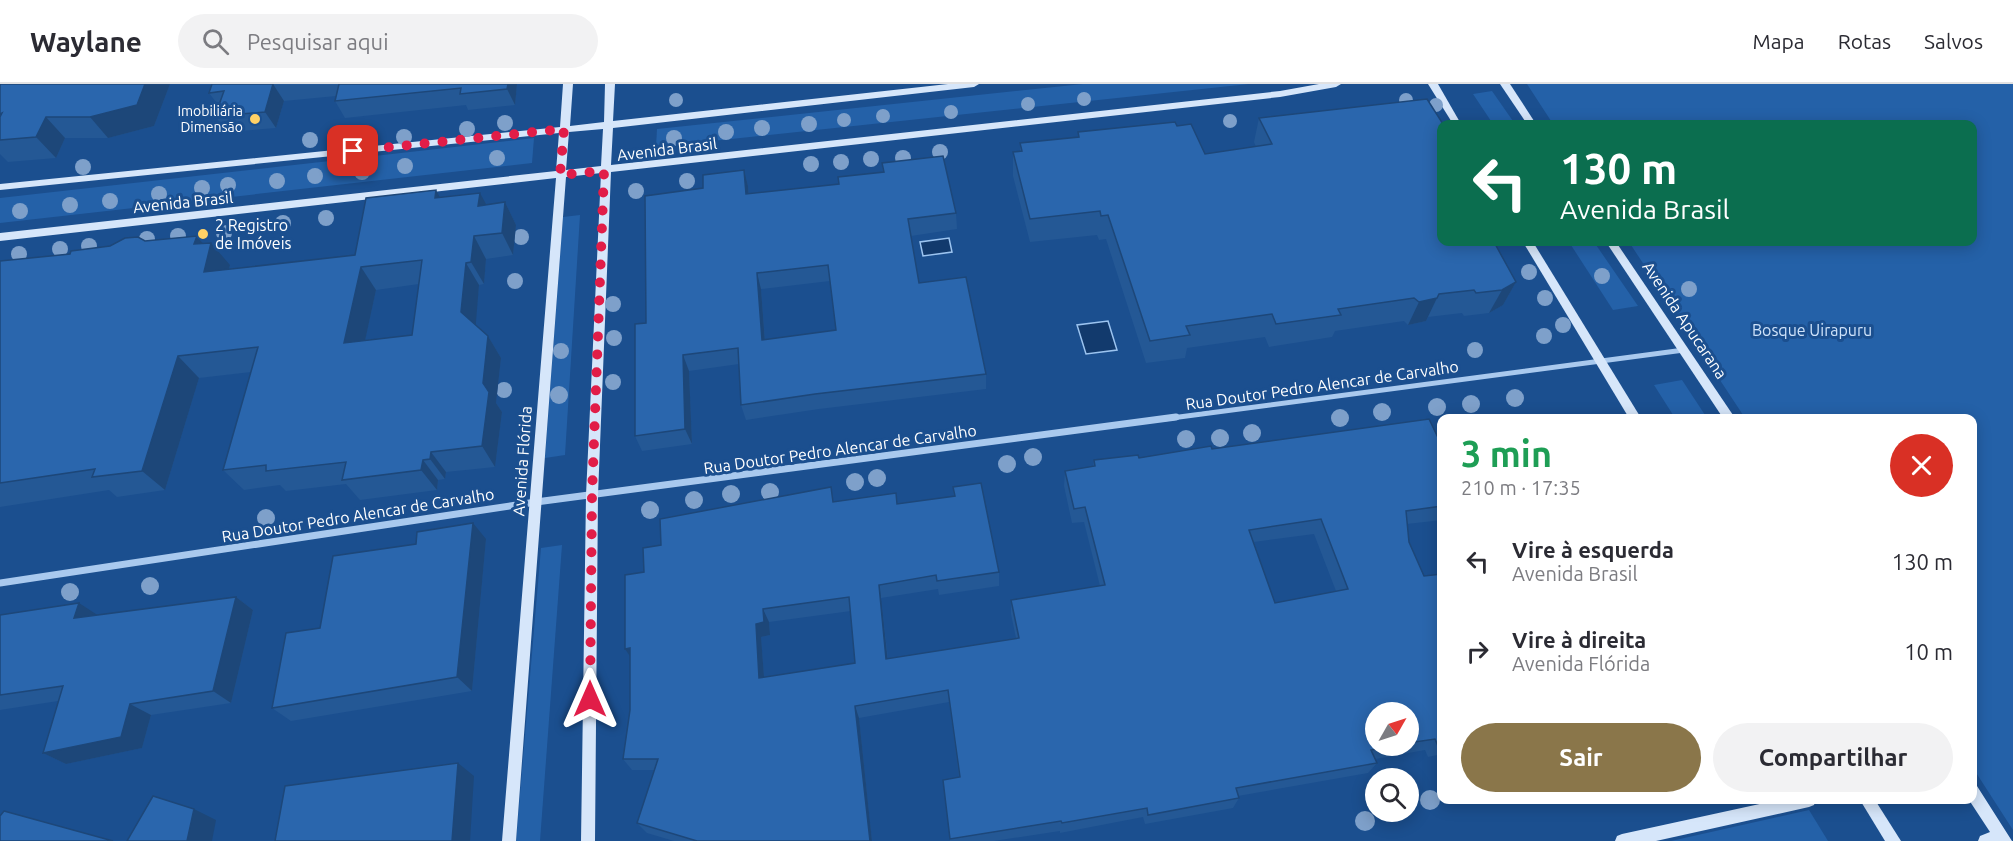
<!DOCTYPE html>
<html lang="pt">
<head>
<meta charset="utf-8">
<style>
  :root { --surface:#fff; --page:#f2f2f3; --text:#2b2b33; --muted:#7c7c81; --line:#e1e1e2; --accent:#8a764a }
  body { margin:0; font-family:Ubuntu,sans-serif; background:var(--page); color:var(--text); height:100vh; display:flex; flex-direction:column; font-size:22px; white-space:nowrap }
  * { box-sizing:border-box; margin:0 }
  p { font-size:20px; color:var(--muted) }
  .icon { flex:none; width:33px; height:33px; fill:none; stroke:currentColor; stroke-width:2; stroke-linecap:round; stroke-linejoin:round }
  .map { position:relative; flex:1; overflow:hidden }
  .side { position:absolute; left:1437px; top:330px; width:540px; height:390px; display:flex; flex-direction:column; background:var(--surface); border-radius:12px; box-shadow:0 3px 15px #0003 }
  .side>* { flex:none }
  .banner { position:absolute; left:1437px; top:36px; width:540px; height:126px; border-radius:12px; box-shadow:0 3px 15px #0003; background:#0b6e4f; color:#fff; overflow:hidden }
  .needle { width:39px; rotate:51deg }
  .fabs { position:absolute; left:1365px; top:618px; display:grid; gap:12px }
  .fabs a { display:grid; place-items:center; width:54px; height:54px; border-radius:50%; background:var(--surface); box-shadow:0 3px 15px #0003; font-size:30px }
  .pin { position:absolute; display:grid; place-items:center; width:51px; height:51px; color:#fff; margin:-26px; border-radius:12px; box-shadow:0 3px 9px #0006 }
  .me { position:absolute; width:66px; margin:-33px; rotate:0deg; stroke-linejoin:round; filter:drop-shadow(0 0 4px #0008) }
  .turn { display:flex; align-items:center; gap:21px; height:126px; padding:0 24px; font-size:27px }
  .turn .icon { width:78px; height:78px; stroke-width:2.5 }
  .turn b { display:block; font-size:42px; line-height:51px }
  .round { display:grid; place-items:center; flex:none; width:63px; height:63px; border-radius:32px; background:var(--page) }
  .overview { display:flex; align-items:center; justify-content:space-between; height:102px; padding:0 24px }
  h1 { font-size:36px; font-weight:700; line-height:45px; color:#1e9e55 }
  .action { display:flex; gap:12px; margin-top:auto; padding:12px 24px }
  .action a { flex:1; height:69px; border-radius:36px; background:var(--accent); color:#fff; font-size:24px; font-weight:700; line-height:69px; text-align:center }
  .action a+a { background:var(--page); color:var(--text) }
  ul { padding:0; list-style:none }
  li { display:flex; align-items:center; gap:18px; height:90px; padding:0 24px }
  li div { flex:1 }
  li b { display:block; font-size:22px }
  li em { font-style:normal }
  header { display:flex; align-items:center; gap:36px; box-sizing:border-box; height:84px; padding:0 30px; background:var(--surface); border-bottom:2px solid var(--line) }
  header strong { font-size:28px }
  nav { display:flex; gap:33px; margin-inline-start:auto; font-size:21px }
  .search { width:420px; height:54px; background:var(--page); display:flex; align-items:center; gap:15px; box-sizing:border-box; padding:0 21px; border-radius:33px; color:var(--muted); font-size:22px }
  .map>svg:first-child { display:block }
  .green { fill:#2461a8 }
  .water { fill:#123a6d; stroke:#9cc4f0; stroke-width:1.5 }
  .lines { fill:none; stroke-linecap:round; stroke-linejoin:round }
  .street-far1 { stroke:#a9c9ee; stroke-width:5 }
  .street { stroke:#a9c9ee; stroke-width:7 }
  .secondary { fill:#d6e6fa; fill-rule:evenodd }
  .tree { fill:#7ea0ca }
  .wall { fill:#245895; fill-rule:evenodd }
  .shaded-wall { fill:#1d4779 }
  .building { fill:#2a66ad; stroke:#1d4779; stroke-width:1.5; fill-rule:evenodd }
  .route { stroke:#e11d48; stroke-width:10; stroke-dasharray:0 18 }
  .poi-dot { fill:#ffd166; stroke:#1b4f8f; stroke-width:2 }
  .labels { text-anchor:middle; stroke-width:6; stroke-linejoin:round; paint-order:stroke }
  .far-poi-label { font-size:14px; fill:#fff; stroke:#1b4f8f; text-anchor:end }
  .street-label { font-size:16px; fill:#fff; stroke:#1b4f8f }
  .poi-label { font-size:16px; fill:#fff; stroke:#1b4f8f; text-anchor:start }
  .park-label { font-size:16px; fill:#cfe3fa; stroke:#1b4f8f }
</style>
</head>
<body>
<header>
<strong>Waylane</strong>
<div class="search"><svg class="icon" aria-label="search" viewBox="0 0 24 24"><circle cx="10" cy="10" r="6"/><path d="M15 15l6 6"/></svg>Pesquisar aqui</div>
<nav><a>Mapa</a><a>Rotas</a><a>Salvos</a></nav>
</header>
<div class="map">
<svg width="2013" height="757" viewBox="0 0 2013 757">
  <rect width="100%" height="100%" fill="#1b4f8f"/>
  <!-- green -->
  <g class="green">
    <path d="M1083 0H1249L656 63 657 45Z"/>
    <path d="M1527 0H2013V746L1973 684 1972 334H1745L1629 158H1972V40H1553Z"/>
    <path d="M1492 7 1515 40H1493L1473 10Z"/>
    <path d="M534 54 532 79 0 139V114Z"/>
    <path d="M580 131 565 371 545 374 563 133Z"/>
    <path d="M1569 158H1594L1638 222 1613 226Z"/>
    <path d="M1682 296 1707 334H1675L1654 301Z"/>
    <path d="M562 461 540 757H516L541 464Z"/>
    <path d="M1809 726 1828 757H1671Z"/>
  </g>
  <!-- water -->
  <g class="water">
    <path d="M949 154 952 168 923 172 920 158Z"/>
    <path d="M1108 237 1117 266 1086 270 1077 241Z"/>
  </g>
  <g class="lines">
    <!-- street-far1 -->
    <path class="street-far1" d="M1164 335 1684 266"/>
    <!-- street -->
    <path class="street" d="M0 499 536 418 1176 333"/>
    <!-- secondary -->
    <g class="secondary">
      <path d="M563 0H573L570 42 604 38 605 0H615L613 37 948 0H979L974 3 613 44 611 81 1280 7 1319 0H1341L1336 3 1280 13 611 88 598 411 595 757H581L586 411 601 89 566 93 516 757H502L556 94 0 157V149L556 87 559 49 0 106V100L560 43ZM603 45 601 82 566 86 569 48Z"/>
      <path d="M1428 0H1438L1461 40H1453Z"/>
      <path d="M1500 0H1510L1536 40H1527Z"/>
      <path d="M1523 158H1533L1641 334H1629Z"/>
      <path d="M1606 158H1616L1735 334H1723Z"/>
      <path d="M1972 700 1977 702 2012 757H1978L1980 752 1990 748 1969 716H1972Z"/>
      <path d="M1778 716H1816L1814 721 1809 723 1656 757H1615L1617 752 1622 750Z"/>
      <path d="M1860 716H1875L1901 757H1885Z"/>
    </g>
  </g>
  <!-- trees -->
  <g class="tree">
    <circle cx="1084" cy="15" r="7"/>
    <circle cx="676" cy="16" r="7"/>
    <circle cx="1406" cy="16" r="7"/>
    <circle cx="1028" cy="20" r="7"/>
    <circle cx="1436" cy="21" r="7"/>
    <circle cx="951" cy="28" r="7"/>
    <circle cx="883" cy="32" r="7"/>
    <circle cx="844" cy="36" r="7"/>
    <circle cx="1230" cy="37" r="7"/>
    <circle cx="505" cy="39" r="8"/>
    <circle cx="809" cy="40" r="8"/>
    <circle cx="762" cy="44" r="8"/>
    <circle cx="467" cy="45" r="8"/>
    <circle cx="726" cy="48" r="8"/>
    <circle cx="404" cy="53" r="8"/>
    <circle cx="349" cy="54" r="8"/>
    <circle cx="674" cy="54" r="8"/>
    <circle cx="310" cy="56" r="8"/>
    <circle cx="940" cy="68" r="8"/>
    <circle cx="497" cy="74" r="8"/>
    <circle cx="903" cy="74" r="8"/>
    <circle cx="871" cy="75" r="8"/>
    <circle cx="841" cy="78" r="8"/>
    <circle cx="811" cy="80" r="8"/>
    <circle cx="405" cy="82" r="8"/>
    <circle cx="83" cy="83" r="8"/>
    <circle cx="362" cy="88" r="8"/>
    <circle cx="315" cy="92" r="8"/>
    <circle cx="277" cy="97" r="8"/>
    <circle cx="687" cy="97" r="8"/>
    <circle cx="228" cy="101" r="8"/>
    <circle cx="202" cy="104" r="8"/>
    <circle cx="636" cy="107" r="8"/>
    <circle cx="159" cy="110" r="8"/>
    <circle cx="110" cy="117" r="8"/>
    <circle cx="70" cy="121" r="8"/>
    <circle cx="20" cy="127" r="8"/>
    <circle cx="326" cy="134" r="8"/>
    <circle cx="283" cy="139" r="8"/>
    <circle cx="224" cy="149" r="8"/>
    <circle cx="178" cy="152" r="8"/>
    <circle cx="521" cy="153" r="8"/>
    <circle cx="147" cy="155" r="8"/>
    <circle cx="89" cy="162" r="8"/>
    <circle cx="60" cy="165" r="8"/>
    <circle cx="19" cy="170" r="8"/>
    <circle cx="1529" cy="188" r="8"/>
    <circle cx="1602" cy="192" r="8"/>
    <circle cx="515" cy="197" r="8"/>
    <circle cx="1689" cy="205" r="8"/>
    <circle cx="1545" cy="214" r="8"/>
    <circle cx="613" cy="220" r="8"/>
    <circle cx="1563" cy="241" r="8"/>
    <circle cx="1544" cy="252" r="8"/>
    <circle cx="614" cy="254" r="8"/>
    <circle cx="1475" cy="266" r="8"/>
    <circle cx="561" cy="267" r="8"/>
    <circle cx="613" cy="298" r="8"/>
    <circle cx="504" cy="306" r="8"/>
    <circle cx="559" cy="311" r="9"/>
    <circle cx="1515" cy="314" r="9"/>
    <circle cx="1471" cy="320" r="9"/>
    <circle cx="1437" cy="323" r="9"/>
    <circle cx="1382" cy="328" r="9"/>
    <circle cx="1340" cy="334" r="9"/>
    <circle cx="1252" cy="349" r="9"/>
    <circle cx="1220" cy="354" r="9"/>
    <circle cx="1186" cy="355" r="9"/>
    <circle cx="1033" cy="373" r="9"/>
    <circle cx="1007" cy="380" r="9"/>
    <circle cx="877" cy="394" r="9"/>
    <circle cx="855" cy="398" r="9"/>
    <circle cx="770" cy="408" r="9"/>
    <circle cx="731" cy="410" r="9"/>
    <circle cx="694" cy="416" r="9"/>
    <circle cx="650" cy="426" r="9"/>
    <circle cx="266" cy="434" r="9"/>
    <circle cx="150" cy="502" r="9"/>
    <circle cx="70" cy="508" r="9"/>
    <circle cx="1430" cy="716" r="10"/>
    <circle cx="1365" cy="737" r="10"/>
  </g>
  <!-- wall -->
  <g class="wall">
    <path d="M0 0H170L154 42 108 54H65L56 74 8 78 0 70Z"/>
    <path d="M212 0H517L515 21 468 26 466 21 345 34 335 17 336 12 284 17 276 44 227 48 215 32 219 22 209 9Z"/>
    <path d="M1259 34 1442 158 1516 198 1503 221 1489 229 1464 232 1462 229 1428 233 1426 237 1408 241 1404 237 1335 247 1332 253 1269 263 1265 253 1187 264 1185 274 1146 279 1106 155 1099 156 1097 151 1030 158 1013 92V68H1020V59L1078 53V48L1177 42 1205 70 1256 63 1254 58Z"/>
    <path d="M882 79 956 129 957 145 911 152 919 199 986 290V305L819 325 746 336 741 321 739 280 689 287 692 360 642 367 635 352 646 239 703 104 744 86 748 102 749 110 839 100 883 88ZM830 197 836 246 765 256 761 205Z"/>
    <path d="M440 113 486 121 505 118 516 141 513 171 486 175 484 200 479 201 475 241 488 252 501 274 496 319 502 328 495 383 446 388 445 395 438 396 437 406 360 416 346 400 286 407 280 401 244 406 223 386 251 288 199 294 165 406 117 413 109 406 0 423V177L70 170 145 157 197 152 203 160 230 181 229 185 355 171ZM419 200 412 251 365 256 376 206Z"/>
    <path d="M1442 362V436L1407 440 1409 458 1424 492 1442 490V670L1428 673 1425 666 1375 675 1377 679 1368 689 1238 712 1239 714 1233 724 1145 740 1143 733 1060 749V747L994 757H950L943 696 959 693 949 618 859 634 872 757H674L647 749 637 739 654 686H632L623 675 630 626 644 488 661 461 835 418 897 420 954 413 953 403 999 488V502L939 511 938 505 881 514 888 575 1016 554 1011 530V516L1100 502 1084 438 1072 439 1064 402 1065 387 1093 383 1094 376 1139 374 1212 365ZM1314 450 1336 507 1275 519 1254 458ZM851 527 855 579 764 593 761 553 770 551 769 538ZM1408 628V662H1376Z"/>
    <path d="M486 455 472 607 291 637 272 624 320 544Z"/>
    <path d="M236 513 253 526 231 619 151 631 142 664 66 680 43 669 58 617 0 626V531H97Z"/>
  </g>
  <!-- shaded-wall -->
  <g class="shaded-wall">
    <path d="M145 0H170L154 42 108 54 90 33Z"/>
    <path d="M273 0 284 17 276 44 265 28Z"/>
    <path d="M508 0H517L515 21 507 5Z"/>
    <path d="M46 33 65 54 56 74 36 53Z"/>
    <path d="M744 86 748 102 750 127 746 110Z"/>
    <path d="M436 106 448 129 435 114Z"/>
    <path d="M480 109 492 131 478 122Z"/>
    <path d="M505 118 516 141 513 171 502 149Z"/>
    <path d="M197 152 209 167 211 159 230 181 223 210 204 188 194 160Z"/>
    <path d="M474 152 486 175 484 200 471 178Z"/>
    <path d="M466 179 479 201 475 250 461 228Z"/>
    <path d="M361 183 376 206 360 280 344 259Z"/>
    <path d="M757 189 761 205 766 272 762 256Z"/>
    <path d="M1516 198 1503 221 1489 229 1502 206Z"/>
    <path d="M1437 214 1426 237 1408 241 1419 218Z"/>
    <path d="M488 252 501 274 496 319 502 328 495 383 482 362 483 299Z"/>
    <path d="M683 271 689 287 692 360 685 345Z"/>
    <path d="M178 272 199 294 165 406 142 387Z"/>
    <path d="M431 368 446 388 445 395 430 375Z"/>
    <path d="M423 376 438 396 437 406 421 386Z"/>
    <path d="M473 439 486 455 472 607 457 593Z"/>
    <path d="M879 501 881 514 889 588 886 575Z"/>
    <path d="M236 513 253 526 231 619 213 607Z"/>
    <path d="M79 519 99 532 74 534Z"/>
    <path d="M763 525 769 538 770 551 761 553 765 606 759 594 756 540Z"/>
    <path d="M630 564 634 578 625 565Z"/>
    <path d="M130 620 151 631 142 664 66 680 43 669Z"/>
    <path d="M855 622 859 634 872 757H870Z"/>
    <path d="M458 679 474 692 470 757H452Z"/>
    <path d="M194 725 216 736 212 757H187Z"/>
  </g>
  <!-- building -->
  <g class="building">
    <path d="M0 0H145L137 21 90 33H46L36 53 0 56V33L2 29 0 30Z"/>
    <path d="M212 0H273L265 28 215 32 224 7 209 9Z"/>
    <path d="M339 0H508L507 5 460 10 461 4 335 17Z"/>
    <path d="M1427 15 1443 40H1442V158H1494L1516 198 1502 206 1476 209 1474 206 1439 210 1437 214 1419 218 1414 214 1338 225 1341 231 1276 240 1272 230 1186 242 1190 251 1150 257 1108 131 1101 132 1100 127 1030 135 1013 68 1022 67 1020 59 1079 53 1078 48 1175 38 1177 42 1191 40 1205 70 1272 60 1259 34Z"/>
    <path d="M943 72 956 129 908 135 919 199 966 193 986 290 815 310 741 321 738 264 683 271 685 345 635 352V240L646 239 645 112 703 104V91L744 86 746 110 839 100 838 93 884 88 882 79ZM828 181 836 246 762 256 757 189Z"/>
    <path d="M436 106 435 114 480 109 478 122 505 118 502 149 474 152 471 178 466 179 461 228 488 252 483 299 489 308 482 362 431 368 430 375 423 376 421 386 342 396 346 378 266 387V381L223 386 258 263 178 272 142 387 92 393 95 385 0 399V177L70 170 71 167 110 162 125 154 138 153 145 157 197 152 194 160 211 159 204 188 355 171 366 114ZM422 176 412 251 344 259 361 183Z"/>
    <path d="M1429 335 1442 362V422L1406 427 1409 458 1424 492 1442 490V661L1438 662 1435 655 1408 659V628H1376V662H1396L1371 666 1377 679 1236 704 1239 714 1148 731 1147 724 1062 739 1061 737 950 755 943 696 960 693 948 606 855 622 870 757H697L637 739 658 675H623L630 626V564L625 565V491L644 488 643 464 661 461 660 435 831 403 833 418 896 409 897 420 955 412 953 403 981 399 999 488 937 497 936 491 879 501 886 575 1019 554 1011 516 1105 501 1085 423 1074 425 1065 387 1095 382 1094 376 1138 371 1139 374 1211 362 1212 365ZM1321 435 1348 505 1275 519 1249 446ZM849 513 855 579 759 594 756 540 764 538 763 525Z"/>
    <path d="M473 439 457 593 272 624 286 549 320 544 333 472 416 460 417 448Z"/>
    <path d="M236 513 213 607 130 620 121 653 43 669 63 602 0 611V531L79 519 74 534Z"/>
    <path d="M458 679 452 757H275L285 702Z"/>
    <path d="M153 712 194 725 187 757H127Z"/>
    <path d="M4 727 113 757H0V732Z"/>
  </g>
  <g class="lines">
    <!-- route -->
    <path class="route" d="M353 67 564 45 560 91 604 87 592 411 590 615"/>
  </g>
  <!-- markers -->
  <g class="poi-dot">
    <circle cx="255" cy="35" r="6"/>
    <circle cx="203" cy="150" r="6"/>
  </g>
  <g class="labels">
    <!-- far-poi labels -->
    <g class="far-poi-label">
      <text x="243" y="32">Imobiliária<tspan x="243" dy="16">Dimensão</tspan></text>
    </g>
    <!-- street labels -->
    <g class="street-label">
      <text transform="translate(667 65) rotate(-7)" y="6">Avenida Brasil</text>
      <text transform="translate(183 118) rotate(-6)" y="6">Avenida Brasil</text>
      <text transform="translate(1685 236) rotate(56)" y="6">Avenida Apucarana</text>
      <text transform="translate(1322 301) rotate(-8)" y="6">Rua Doutor Pedro Alencar de Carvalho</text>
      <text transform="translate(840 365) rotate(-8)" y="6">Rua Doutor Pedro Alencar de Carvalho</text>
      <text transform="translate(522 377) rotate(-86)" y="6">Avenida Flórida</text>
      <text transform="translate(358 431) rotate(-9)" y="6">Rua Doutor Pedro Alencar de Carvalho</text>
    </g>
    <!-- poi labels -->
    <g class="poi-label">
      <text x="215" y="147">2 Registro<tspan x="215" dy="18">de Imóveis</tspan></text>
    </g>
    <!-- park labels -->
    <g class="park-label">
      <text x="1812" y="252">Bosque Uirapuru</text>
    </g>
  </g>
</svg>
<div class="fabs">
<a><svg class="needle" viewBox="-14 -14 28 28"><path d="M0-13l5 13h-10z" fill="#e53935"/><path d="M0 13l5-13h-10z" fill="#7c7c81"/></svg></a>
<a><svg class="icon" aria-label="search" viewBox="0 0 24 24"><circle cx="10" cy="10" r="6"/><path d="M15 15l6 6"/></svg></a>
</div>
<div class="pin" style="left:353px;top:67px;background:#d93025"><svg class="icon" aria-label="arrive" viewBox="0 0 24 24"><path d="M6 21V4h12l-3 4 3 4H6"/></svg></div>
<svg class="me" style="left:590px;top:615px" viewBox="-20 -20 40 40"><path d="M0-17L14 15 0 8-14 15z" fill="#e11d48" stroke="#fff" stroke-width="4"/></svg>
<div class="banner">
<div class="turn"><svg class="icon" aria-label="left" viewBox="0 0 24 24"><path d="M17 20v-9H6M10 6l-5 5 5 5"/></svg><div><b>130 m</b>Avenida Brasil</div></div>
</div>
<section class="side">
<div class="overview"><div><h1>3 min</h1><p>210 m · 17:35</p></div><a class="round" style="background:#d93025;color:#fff"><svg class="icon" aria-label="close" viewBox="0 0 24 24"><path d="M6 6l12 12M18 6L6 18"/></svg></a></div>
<ul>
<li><svg class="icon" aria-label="left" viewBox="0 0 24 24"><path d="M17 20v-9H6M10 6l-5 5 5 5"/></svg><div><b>Vire à esquerda</b><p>Avenida Brasil</p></div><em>130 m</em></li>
<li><svg class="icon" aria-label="right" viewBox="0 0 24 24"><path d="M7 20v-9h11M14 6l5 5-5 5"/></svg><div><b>Vire à direita</b><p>Avenida Flórida</p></div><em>10 m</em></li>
</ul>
<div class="action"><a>Sair</a><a>Compartilhar</a></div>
</section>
</div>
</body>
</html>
